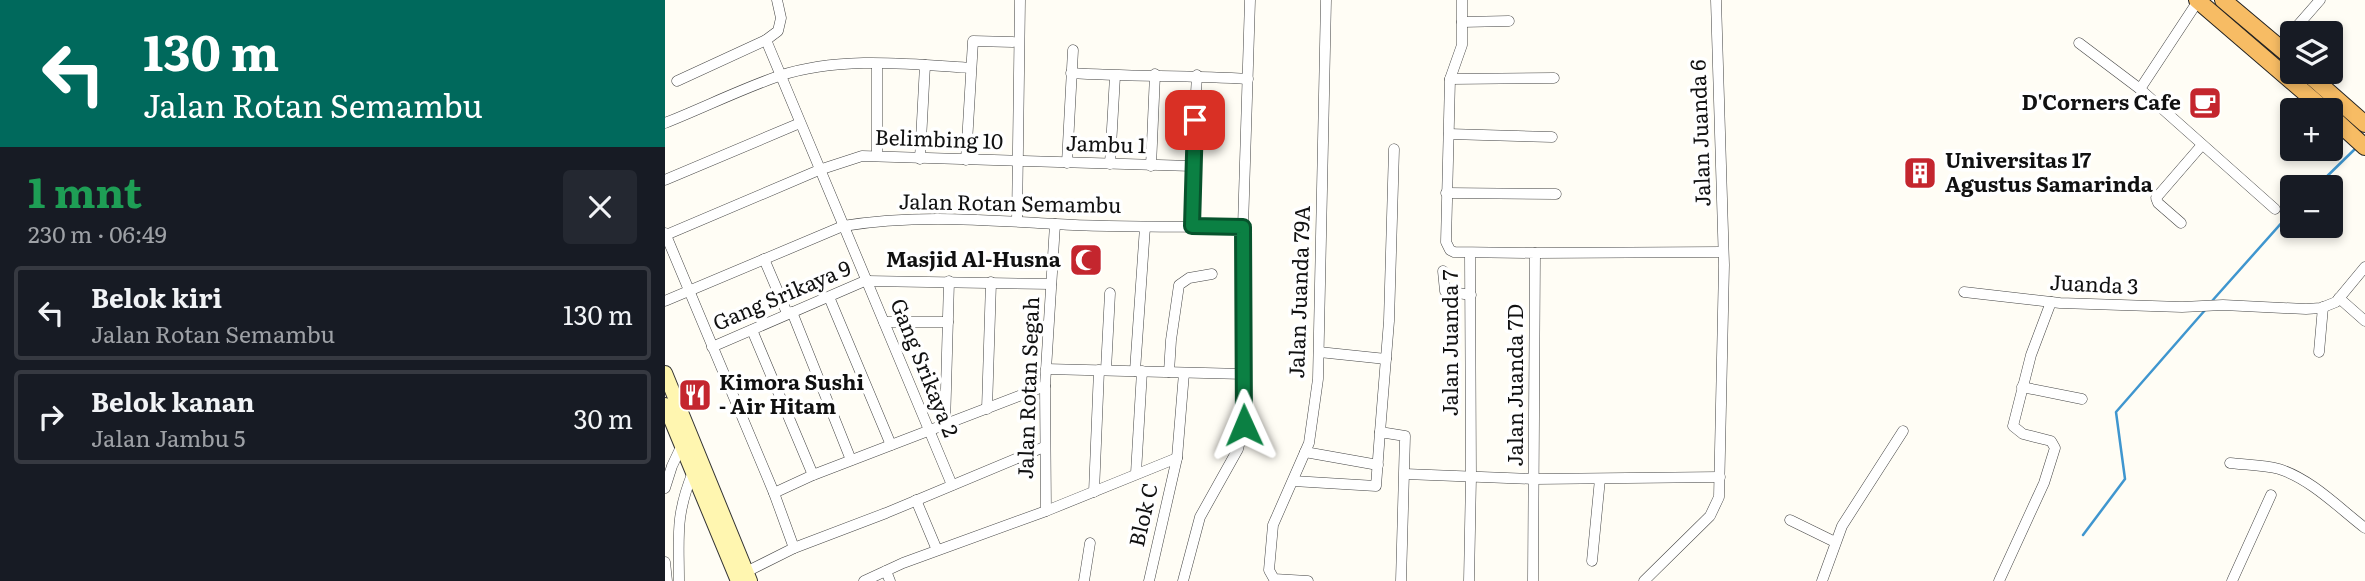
<!DOCTYPE html>
<html lang="id">
<head>
<meta charset="utf-8">
<style>
  :root { --surface:#171b24; --page:#242831; --text:#f1f3f6; --muted:#9ea1a6; --line:#363941 }
  body { margin:0; font-family:Literata,serif; background:var(--page); color:var(--text); height:100vh; display:flex; flex-direction:column; font-size:26px; white-space:nowrap }
  * { box-sizing:border-box; margin:0 }
  p { font-size:23px; color:var(--muted) }
  .icon { flex:none; width:38px; height:38px; fill:none; stroke:currentColor; stroke-width:2; stroke-linecap:round; stroke-linejoin:round }
  .map { position:relative; flex:1; overflow:hidden }
  .side { display:flex; flex-direction:column; background:var(--surface); width:665px }
  .side>* { flex:none }
  .guide { background:#00695c; color:#fff; overflow:hidden }
  .fabs { position:absolute; left:1615px; top:21px; display:grid; gap:14px }
  .fabs a { display:grid; place-items:center; width:63px; height:63px; border-radius:7px; background:var(--surface); box-shadow:0 4px 10px #0003; font-size:35px }
  .pin { position:absolute; display:grid; place-items:center; width:60px; height:60px; color:#fff; margin:-30px; border-radius:14px; box-shadow:0 4px 10px #0006 }
  .me { position:absolute; width:77px; margin:-38px; rotate:359deg; stroke-linejoin:round; filter:drop-shadow(0 0 5px #0008) }
  .turn { display:flex; align-items:center; gap:24px; height:147px; padding:0 28px; font-size:32px }
  .turn .icon { width:91px; height:91px; stroke-width:2.5 }
  .turn b { display:block; font-size:49px; line-height:60px }
  .round { display:grid; place-items:center; flex:none; width:74px; height:74px; border-radius:7px; background:var(--page) }
  .head { display:flex; align-items:center; justify-content:space-between; height:119px; padding:0 28px }
  h1 { font-size:42px; font-weight:700; line-height:52px; color:#1e9e55 }
  ul { padding:0; list-style:none }
  li { display:flex; align-items:center; gap:21px; height:94px; margin:0 14px 10px; padding:0 14px; border:4px solid var(--line); border-radius:7px }
  li div { flex:1 }
  li b { display:block; font-size:26px }
  li em { font-style:normal }
  main { display:flex; flex:1; min-height:0 }
  .map>svg:first-child { display:block }
  .lines { fill:none; stroke-linecap:round; stroke-linejoin:round }
  .stream { stroke:#3f96cf; stroke-width:2.5 }
  .minor-casing { stroke:#444; stroke-width:11 }
  .secondary-casing { stroke:#333; stroke-width:16 }
  .trunk-casing { stroke:#222; stroke-width:18 }
  .minor { stroke:#fff; stroke-width:10 }
  .secondary { stroke:#fff6b0; stroke-width:14 }
  .trunk { stroke:#f7bc64; stroke-width:16 }
  .route-casing { stroke:#07532c; stroke-width:18 }
  .route { stroke:#0b8043; stroke-width:12 }
  .labels { text-anchor:middle; stroke-width:7; stroke-linejoin:round; paint-order:stroke }
  .poi-label { font-size:21px; font-weight:bold; fill:#111; stroke:#fff; text-anchor:end }
  .street-label { font-size:21px; fill:#111; stroke:#fff }
</style>
</head>
<body>
<main>
<section class="side">
<div class="guide">
<div class="turn"><svg class="icon" aria-label="left" viewBox="0 0 24 24"><path d="M17 20v-9H6M10 6l-5 5 5 5"/></svg><div><b>130 m</b>Jalan Rotan Semambu</div></div>
</div>
<div class="head"><div><h1>1 mnt</h1><p>230 m · 06:49</p></div><a class="round"><svg class="icon" aria-label="close" viewBox="0 0 24 24"><path d="M6 6l12 12M18 6L6 18"/></svg></a></div>
<ul>
<li><svg class="icon" aria-label="left" viewBox="0 0 24 24"><path d="M17 20v-9H6M10 6l-5 5 5 5"/></svg><div><b>Belok kiri</b><p>Jalan Rotan Semambu</p></div><em>130 m</em></li>
<li><svg class="icon" aria-label="right" viewBox="0 0 24 24"><path d="M7 20v-9h11M14 6l5 5-5 5"/></svg><div><b>Belok kanan</b><p>Jalan Jambu 5</p></div><em>30 m</em></li>
</ul>
</section>
<div class="map">
<svg width="1700" height="581" viewBox="0 0 1700 581">
  <rect width="100%" height="100%" fill="#fffdf5"/>
  <g class="lines">
    <!-- stream -->
    <g class="stream">
      <path d="M1651 187 1691 148"/>
      <path d="M1547 301 1628 210"/>
      <path d="M1418 535 1460 479 1451 412 1541 309"/>
    </g>
    <defs>
      <g id="minor">
        <path d="M112 0 116 18 113 31 101 40 287 485"/>
        <path d="M797 0V45L785 79 781 242 785 250 789 252 870 253 868 581"/>
        <path d="M797 22 844 21"/>
        <path d="M1414 43 1475 89 1610 209"/>
        <path d="M1614 47 1655 0"/>
        <path d="M212 64V156"/>
        <path d="M406 73C465 77 524 75 583 79"/>
        <path d="M785 79 889 78"/>
        <path d="M12 81 101 40"/>
        <path d="M1475 89 1533 1"/>
        <path d="M0 123C38 108 76 89 114 76 175 56 244 64 306 68"/>
        <path d="M784 134 887 137"/>
        <path d="M255 159 260 65"/>
        <path d="M301 160 308 41 348 42"/>
        <path d="M402 163 408 50"/>
        <path d="M445 164 450 76"/>
        <path d="M486 166 490 74"/>
        <path d="M0 180 135 123"/>
        <path d="M781 193 891 194"/>
        <path d="M352 221 355 0"/>
        <path d="M1516 223 1493 203 1491 198 1536 146"/>
        <path d="M527 226V166L532 75"/>
        <path d="M0 233 109 493 129 548"/>
        <path d="M1 235 154 170 197 156 527 166"/>
        <path d="M870 253 1058 252"/>
        <path d="M99 259 122 313"/>
        <path d="M778 271 780 291 806 295"/>
        <path d="M202 281 386 284"/>
        <path d="M1299 292 1395 303 1517 307 1558 305 1641 309 1656 308 1671 302 1700 267"/>
        <path d="M164 297 226 445"/>
        <path d="M1674 298 1700 321"/>
        <path d="M0 301 178 226C249 214 320 220 391 224 453 228 516 226 578 227"/>
        <path d="M127 312 186 460"/>
        <path d="M219 322H283"/>
        <path d="M87 330 148 475"/>
        <path d="M47 347 202 280"/>
        <path d="M654 352 721 359"/>
        <path d="M1654 352 1658 307"/>
        <path d="M381 369 579 374"/>
        <path d="M441 370 445 293"/>
        <path d="M470 371 480 227"/>
        <path d="M504 372 506 340 514 285 524 278 547 274"/>
        <path d="M1357 387 1417 399"/>
        <path d="M322 409 326 282"/>
        <path d="M280 425 284 281"/>
        <path d="M715 432 724 321 729 149"/>
        <path d="M640 452 713 465"/>
        <path d="M1565 463C1581 465 1599 465 1614 469 1646 479 1674 508 1700 528"/>
        <path d="M471 473 477 371"/>
        <path d="M740 474 870 479 1055 477"/>
        <path d="M628 481 711 486 715 432 740 436 736 581"/>
        <path d="M0 488 7 466 16 447"/>
        <path d="M429 492 434 370"/>
        <path d="M109 493 148 475 380 386"/>
        <path d="M251 500 272 550"/>
        <path d="M381 511 380 386 390 224"/>
        <path d="M1125 520 1170 542"/>
        <path d="M927 561 935 479"/>
        <path d="M0 562 2 581"/>
        <path d="M221 571 225 581"/>
        <path d="M77 574 129 548 221 513 379 447"/>
        <path d="M14 581C14 536 10 516 28 472"/>
        <path d="M199 581 238 563 381 511 512 458"/>
        <path d="M419 581 425 543"/>
        <path d="M484 581 512 458 519 373"/>
        <path d="M518 581 535 517 573 449 579 425 578 227 585 0"/>
        <path d="M643 581 609 579 604 570 608 525 644 443 653 379 661 0"/>
        <path d="M804 581 806 477 805 254"/>
        <path d="M979 581 1045 516 1054 497 1059 265 1051 0"/>
        <path d="M1157 581 1177 526 1238 431"/>
        <path d="M1334 581 1379 483 1390 448 1386 441 1358 434 1348 426 1366 355 1386 302"/>
        <path d="M1567 581 1606 495"/>
      </g>
      <g id="secondary">
        <path d="M0 373 85 581"/>
        <path d="M0 405 73 581"/>
      </g>
      <g id="trunk">
        <path d="M1532 0 1660 110"/>
        <path d="M1558 0 1628 59"/>
        <path d="M1641 72 1700 124"/>
        <path d="M1666 116 1700 147"/>
      </g>
    </defs>
    <!-- minor casing -->
    <use href="#minor" class="minor-casing"/>
    <!-- secondary casing -->
    <use href="#secondary" class="secondary-casing"/>
    <!-- trunk casing -->
    <use href="#trunk" class="trunk-casing"/>
    <!-- minor -->
    <use href="#minor" class="minor"/>
    <!-- secondary -->
    <use href="#secondary" class="secondary"/>
    <!-- trunk -->
    <use href="#trunk" class="trunk"/>
  </g>
  <g class="lines">
    <defs>
      <path id="route" d="M530 120 527 226 578 227 579 425"/>
    </defs>
    <!-- route casing -->
    <use href="#route" class="route-casing"/>
    <!-- route -->
    <use href="#route" class="route"/>
  </g>
  <!-- icons -->
  <defs>
    <symbol id="cafe-square" viewBox="-11 -11 22 22"><rect x="-9" y="-9" width="18" height="18" rx="4" fill="#c4262e" stroke="#fff"/><path d="M-5.5-4.5H6V0H3Q3 3.5 0 3.5H-2.5Q-5.5 3.5-5.5 0ZM3-3.2v2h1.7v-2ZM-6 4.5H4V6H-6Z" fill="#fff"/></symbol>
    <symbol id="building-square" viewBox="-11 -11 22 22"><rect x="-9" y="-9" width="18" height="18" rx="4" fill="#c4262e" stroke="#fff"/><path d="M-4-6H4V6H1V3H-1V6H-4ZM-2.5-4.3h1.7v1.8h-1.7ZM.8-4.3h1.7v1.8H.8ZM-2.5-1h1.7V.8h-1.7ZM.8-1h1.7V.8H.8Z" fill="#fff"/></symbol>
    <symbol id="mosque-square" viewBox="-11 -11 22 22"><rect x="-9" y="-9" width="18" height="18" rx="4" fill="#c4262e" stroke="#fff"/><path d="M3.5-4.9A6 6 0 1 0 3.5 4.9A5 5 0 1 1 3.5-4.9Z" fill="#fff"/></symbol>
    <symbol id="restaurant-square" viewBox="-11 -11 22 22"><rect x="-9" y="-9" width="18" height="18" rx="4" fill="#c4262e" stroke="#fff"/><path d="M-5-6h1v4h1v-4h1v4h1v-4h1v5L-1.5 .5V6h-2V.5L-5-1ZM5-6V6H3V1.5H1.5Q1.5-4 5-6Z" fill="#fff"/></symbol>
  </defs>
  <g fill-rule="evenodd">
    <use href="#cafe-square" x="1521" y="84" width="38" height="38"/>
    <use href="#building-square" x="1236" y="154" width="38" height="38"/>
    <use href="#mosque-square" x="402" y="241" width="38" height="38"/>
    <use href="#restaurant-square" x="11" y="376" width="38" height="38"/>
  </g>
  <g class="labels">
    <!-- poi labels -->
    <g class="poi-label">
      <text x="1516" y="110">D'Corners Cafe</text>
      <text x="1280" y="168" text-anchor="start">Universitas 17<tspan x="1280" dy="24">Agustus Samarinda</tspan></text>
      <text x="396" y="267">Masjid Al-Husna</text>
      <text x="54" y="390" text-anchor="start">Kimora Sushi<tspan x="54" dy="24">- Air Hitam</tspan></text>
    </g>
    <!-- street labels -->
    <g class="street-label">
      <text transform="translate(1036 133) rotate(-92)" y="7">Jalan Juanda 6</text>
      <text transform="translate(274 140) rotate(2)" y="7">Belimbing 10</text>
      <text transform="translate(441 145) rotate(2)" y="7">Jambu 1</text>
      <text transform="translate(345 204) rotate(1)" y="7">Jalan Rotan Semambu</text>
      <text transform="translate(1429 285) rotate(3)" y="7">Juanda 3</text>
      <text transform="translate(635 292) rotate(-88)" y="7">Jalan Juanda 79A</text>
      <text transform="translate(117 296) rotate(-23)" y="7">Gang Srikaya 9</text>
      <text transform="translate(786 343) rotate(-90)" y="7">Jalan Juanda 7</text>
      <text transform="translate(259 368) rotate(68)" y="7">Gang Srikaya 2</text>
      <text transform="translate(851 385) rotate(-90)" y="7">Jalan Juanda 7D</text>
      <text transform="translate(364 388) rotate(-88)" y="7">Jalan Rotan Segah</text>
      <text transform="translate(479 515) rotate(-77)" y="7">Blok C</text>
    </g>
  </g>
</svg>
<div class="fabs">
<a><svg class="icon" aria-label="layers" viewBox="0 0 24 24"><path d="M12 4l9 5-9 5-9-5zM3 14l9 5 9-5"/></svg></a>
<a>+</a>
<a>−</a>
</div>
<div class="pin" style="left:530px;top:120px;background:#d93025"><svg class="icon" aria-label="arrive" viewBox="0 0 24 24"><path d="M6 21V4h12l-3 4 3 4H6"/></svg></div>
<svg class="me" style="left:579px;top:425px" viewBox="-20 -20 40 40"><path d="M0-17L14 15 0 8-14 15z" fill="#0b8043" stroke="#fff" stroke-width="4"/></svg>
</div>
</main>
</body>
</html>
